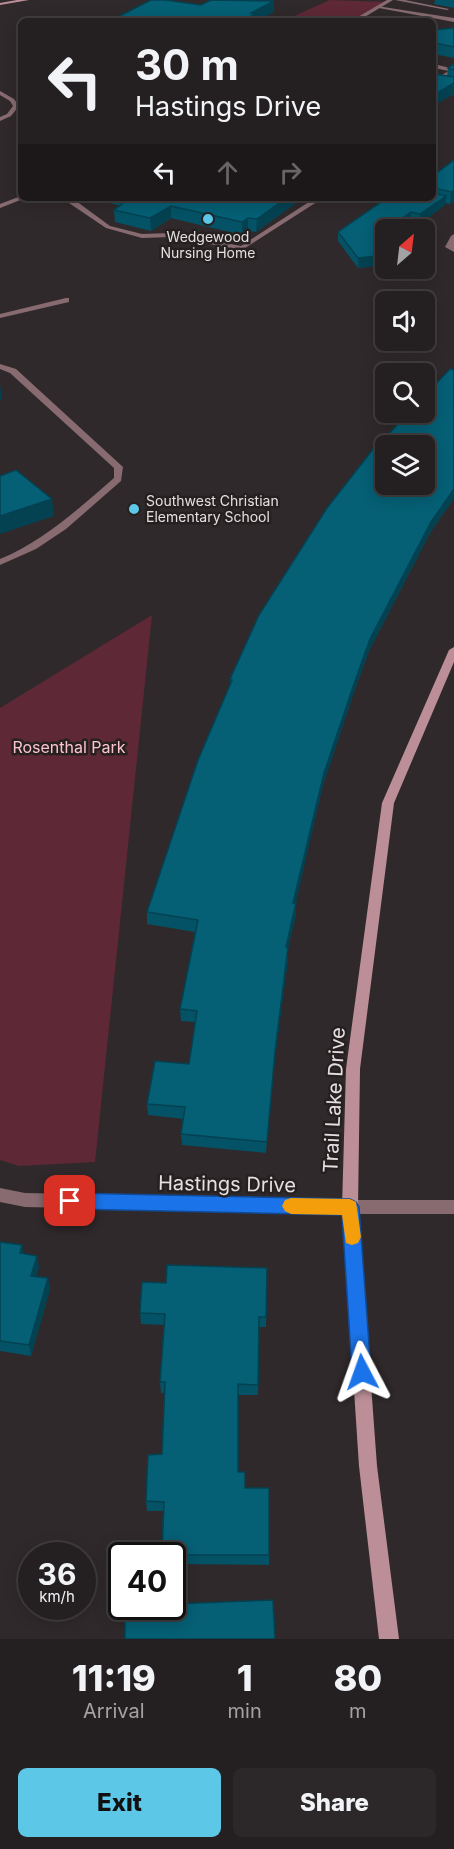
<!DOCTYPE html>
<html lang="en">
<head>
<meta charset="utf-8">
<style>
  :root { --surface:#241f20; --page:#2c2729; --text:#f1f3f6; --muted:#a3a2a5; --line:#413d3e; --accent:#5dc7e8 }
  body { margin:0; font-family:Inter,sans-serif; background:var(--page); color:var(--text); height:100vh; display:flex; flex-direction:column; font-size:22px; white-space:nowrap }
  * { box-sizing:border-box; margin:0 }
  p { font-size:20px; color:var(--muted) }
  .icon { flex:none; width:33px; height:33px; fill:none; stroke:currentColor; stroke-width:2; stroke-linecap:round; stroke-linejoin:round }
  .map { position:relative; height:1639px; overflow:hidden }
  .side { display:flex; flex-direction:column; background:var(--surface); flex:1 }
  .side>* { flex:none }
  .guide { position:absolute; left:18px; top:18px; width:418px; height:183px; border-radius:9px; box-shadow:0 3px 15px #0003,0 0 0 2px var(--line); background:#241f20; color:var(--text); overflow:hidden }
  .needle { width:39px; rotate:28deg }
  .fabs { position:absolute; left:375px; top:219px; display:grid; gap:12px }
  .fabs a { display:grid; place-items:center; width:60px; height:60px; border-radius:9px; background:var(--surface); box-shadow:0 3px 15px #0003,0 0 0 2px var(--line); font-size:30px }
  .speed { position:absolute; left:18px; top:1542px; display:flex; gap:12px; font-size:30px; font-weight:700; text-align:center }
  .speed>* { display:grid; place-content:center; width:78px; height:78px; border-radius:50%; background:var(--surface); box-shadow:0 3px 15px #0003,0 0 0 2px var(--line); line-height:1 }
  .speed small { font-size:15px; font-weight:400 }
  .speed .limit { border:3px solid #111; border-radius:9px; background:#fff; color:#111 }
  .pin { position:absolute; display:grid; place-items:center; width:51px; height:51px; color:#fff; margin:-26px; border-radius:12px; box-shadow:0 3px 9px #0006 }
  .me { position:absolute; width:66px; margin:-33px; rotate:356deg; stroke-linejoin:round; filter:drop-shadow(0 0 4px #0008) }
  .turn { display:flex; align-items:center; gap:21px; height:126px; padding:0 18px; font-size:27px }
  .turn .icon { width:78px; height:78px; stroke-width:2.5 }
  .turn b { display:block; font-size:42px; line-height:51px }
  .lanes { display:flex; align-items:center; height:57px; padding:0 18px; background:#0003; justify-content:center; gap:30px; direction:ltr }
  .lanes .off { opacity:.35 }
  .eta { display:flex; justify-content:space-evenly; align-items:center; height:102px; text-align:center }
  .eta b { font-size:36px; font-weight:800; line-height:42px }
  .button { display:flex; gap:12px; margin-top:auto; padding:12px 18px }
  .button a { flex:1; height:69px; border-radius:9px; background:var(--accent); color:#111; font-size:24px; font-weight:800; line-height:69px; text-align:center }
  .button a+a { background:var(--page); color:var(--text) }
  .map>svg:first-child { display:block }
  .green { fill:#5e2837 }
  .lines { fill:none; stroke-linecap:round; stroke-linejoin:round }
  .lane { fill:#876b71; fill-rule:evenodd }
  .street { fill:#876b71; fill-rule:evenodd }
  .secondary { fill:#bc8f98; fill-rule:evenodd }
  .wall { fill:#045265 }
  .shaded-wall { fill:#044252 }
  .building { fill:#055f75; stroke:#044252; stroke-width:1.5; fill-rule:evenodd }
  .route { fill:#1a73e8; stroke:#114b97; stroke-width:1.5 }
  .slow { fill:#f59e0b }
  .poi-dot { fill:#5dc7e8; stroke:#262021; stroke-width:2 }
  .labels { text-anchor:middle; stroke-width:5; stroke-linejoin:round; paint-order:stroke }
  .far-poi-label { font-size:14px; fill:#e4e0e1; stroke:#262021 }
  .park-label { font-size:16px; fill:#fcc3ce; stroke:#262021 }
  .near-street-label { font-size:20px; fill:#e4e0e1; stroke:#262021 }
</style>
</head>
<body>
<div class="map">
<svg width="454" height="1639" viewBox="0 0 454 1639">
  <rect width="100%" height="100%" fill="#30292b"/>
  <!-- green -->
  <g class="green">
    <path d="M330 0 387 2 353 21H283Z"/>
    <path d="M152 615 95 1162 19 1166 0 1160V708Z"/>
  </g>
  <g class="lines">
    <!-- lane -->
    <g class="lane">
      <path d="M395 0H405L449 9 447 10Z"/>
      <path d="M377 6 454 18V22L379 8Z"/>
      <path d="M434 64 454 69V73L434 83V79L449 71 434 68Z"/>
      <path d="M0 91 14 99 19 106 11 116 0 121V117L7 114 13 106 10 101 0 95Z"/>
      <path d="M49 198H80L76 201 110 226 142 234 171 233 241 246 315 198H323L242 250 171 237 142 238 106 228 69 203Z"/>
      <path d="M66 298H69V302L0 318V314Z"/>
      <path d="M0 364 16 369 123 467 121 481 66 529 36 549 0 565V559C44 541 78 509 114 478V468L10 373 0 369Z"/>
    </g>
    <!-- street -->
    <g class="street">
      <path d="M387 0H393L358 21H351Z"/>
      <path d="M21 196V198H24L23 199 0 208V204Z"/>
      <path d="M454 234V252L445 247 451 236Z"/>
      <path d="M0 1188 25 1193 350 1200H454V1214H350L25 1207 0 1202Z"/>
    </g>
    <!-- secondary -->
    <g class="secondary">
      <path d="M17 0H29L0 5V3Z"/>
      <path d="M454 647V662L394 803 360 1069 358 1207 377 1466 399 1639H379L359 1466 342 1207 346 1069 382 803 449 650Z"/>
    </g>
  </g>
  <!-- wall -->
  <g class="wall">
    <path d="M435 0H454V8L434 4Z"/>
    <path d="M454 28V58L434 54V30Z"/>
    <path d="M454 64V94L434 105V71L435 74 447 76 448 68Z"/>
    <path d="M454 160V201L450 204 445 203V205L419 224 410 221 398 230H386L382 241 386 245V265L358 268 338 241V232L434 198V175Z"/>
    <path d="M106 198H303L256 232 248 231 242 235 171 218 151 231 115 222 114 210 120 206 106 202Z"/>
    <path d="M454 370V498L430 533 369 651 354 692 323 785 295 903 296 915 288 947V959L274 1064 266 1153 182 1145 181 1134 184 1119 148 1115 147 1104 189 1064 195 1022 181 1021 180 1009 195 932 147 924V912L230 684V679L384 439Z"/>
    <path d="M0 1242 24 1253 39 1267 36 1276 50 1289 31 1356 0 1351Z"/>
    <path d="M267 1268 266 1327H259L258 1395H238V1472L245 1488 269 1555V1565L172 1564V1556H162L163 1511H147L146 1501 162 1454 164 1393H161L160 1382 164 1325 141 1324 140 1313 166 1283Z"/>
  </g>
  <!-- shaded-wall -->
  <g class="shaded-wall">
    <path d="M274 1V12L258 21H243L251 13Z"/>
    <path d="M454 83V94L434 105V95Z"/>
    <path d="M454 190V201L450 204 451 192Z"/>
    <path d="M446 196 445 205 419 224 420 214Z"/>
    <path d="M286 198H303L256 232 257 219Z"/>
    <path d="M171 206V218L151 231 150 218Z"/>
    <path d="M411 212 410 221 398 230H386V238L377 244 378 235Z"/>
    <path d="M248 218V231L242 235V222Z"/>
    <path d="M386 255V265L358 268V258Z"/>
    <path d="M0 384 2 400H0Z"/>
    <path d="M454 489V498L430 533 369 651 354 692 323 785 293 915V903L324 773 355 681 370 639 431 522Z"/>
    <path d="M52 499 54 516 0 534V516Z"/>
    <path d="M296 903V915L285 959 286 947Z"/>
    <path d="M288 947V959L274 1064 266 1153 275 1052Z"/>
    <path d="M22 1245 24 1256 20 1253Z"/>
    <path d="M37 1256 39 1267 33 1287 31 1276Z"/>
    <path d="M48 1278 50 1289 31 1356 29 1345Z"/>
  </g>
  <!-- building -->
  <g class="building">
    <path d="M151 0H165L201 5 211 0 274 1 251 13 255 14 243 21H110Z"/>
    <path d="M454 28V47L434 43V30Z"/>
    <path d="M454 64V70L448 68Z"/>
    <path d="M434 71 435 74 454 77V83L434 95Z"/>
    <path d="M454 160V190L451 192 434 188V175Z"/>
    <path d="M434 193 446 196 420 214 411 212 378 235 386 245V255L358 258 338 232 387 198H434Z"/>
    <path d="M130 198H286L257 219 248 218 242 222 171 206 150 218 114 210Z"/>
    <path d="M450 369 454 370V489L431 522 370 639 355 681 324 773 293 903H296L286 947H288L275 1052 267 1142 181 1134 185 1107 147 1104 155 1061 189 1064 197 1011 180 1009 198 920 147 912 198 760 232 680 230 679 259 615 327 508 381 439H384L409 412H424V396ZM386 446H424V484H386Z"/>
    <path d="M16 470 52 499 0 516V476Z"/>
    <path d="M0 1242 22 1245 20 1253 37 1256 31 1276 48 1278 29 1345 0 1341Z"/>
    <path d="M167 1265 267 1268 266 1317H259L258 1385 238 1384V1472H245V1488H269V1555H162L164 1502 146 1501 148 1455 162 1454 165 1382H160L165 1314 140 1313 142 1282 166 1283Z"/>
    <path d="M273 1600 275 1639H125V1607L172 1606V1604Z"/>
  </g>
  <!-- route -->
  <path class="route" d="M70 1193 350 1199 356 1202 359 1207 371 1372 368 1378 362 1381 355 1378 352 1372 342 1215 70 1209 64 1207 61 1201 64 1196Z"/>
  <!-- slow -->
  <path class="slow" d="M291 1198 350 1199 356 1202 361 1237 358 1243 352 1245 346 1243 342 1215 291 1214 285 1211 282 1206 285 1200Z"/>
  <!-- markers -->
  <g class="poi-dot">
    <circle cx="208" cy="219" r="6"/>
    <circle cx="134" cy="509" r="6"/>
  </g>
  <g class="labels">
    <!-- far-poi labels -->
    <g class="far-poi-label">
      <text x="208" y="242">Wedgewood<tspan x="208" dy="16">Nursing Home</tspan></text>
      <text x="146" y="506" text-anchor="start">Southwest Christian<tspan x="146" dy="16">Elementary School</tspan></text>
    </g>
    <!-- park labels -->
    <g class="park-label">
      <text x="69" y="753">Rosenthal Park</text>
    </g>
    <!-- near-street labels -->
    <g class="near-street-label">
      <text transform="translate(334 1100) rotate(-87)" y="7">Trail Lake Drive</text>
      <text transform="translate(227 1184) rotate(1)" y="7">Hastings Drive</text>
    </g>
  </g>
</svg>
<div class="fabs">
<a><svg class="needle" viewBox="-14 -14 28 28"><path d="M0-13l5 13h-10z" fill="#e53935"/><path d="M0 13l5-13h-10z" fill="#a3a2a5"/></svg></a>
<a><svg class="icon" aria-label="sound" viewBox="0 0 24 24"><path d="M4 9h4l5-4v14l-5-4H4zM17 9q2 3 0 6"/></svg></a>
<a><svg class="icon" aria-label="search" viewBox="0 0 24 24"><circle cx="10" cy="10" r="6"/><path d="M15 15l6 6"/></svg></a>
<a><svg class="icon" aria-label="layers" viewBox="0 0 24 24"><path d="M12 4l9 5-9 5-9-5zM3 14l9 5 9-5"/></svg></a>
</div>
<div class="speed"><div>36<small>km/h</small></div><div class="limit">40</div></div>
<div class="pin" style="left:70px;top:1201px;background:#d93025"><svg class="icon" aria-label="arrive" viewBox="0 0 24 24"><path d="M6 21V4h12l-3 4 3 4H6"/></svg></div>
<svg class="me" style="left:362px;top:1372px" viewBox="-20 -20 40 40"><path d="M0-17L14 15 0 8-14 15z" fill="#1a73e8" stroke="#fff" stroke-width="4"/></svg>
<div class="guide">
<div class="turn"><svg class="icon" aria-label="left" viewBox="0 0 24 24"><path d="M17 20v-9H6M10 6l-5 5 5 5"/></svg><div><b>30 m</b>Hastings Drive</div></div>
<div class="lanes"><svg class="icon" aria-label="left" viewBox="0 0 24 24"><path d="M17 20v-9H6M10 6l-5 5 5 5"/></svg><svg class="icon off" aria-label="ahead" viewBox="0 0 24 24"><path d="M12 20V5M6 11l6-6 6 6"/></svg><svg class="icon off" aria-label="right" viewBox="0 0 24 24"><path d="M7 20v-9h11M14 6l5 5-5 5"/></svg></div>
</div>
</div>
<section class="side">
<div class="eta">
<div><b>11:19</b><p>Arrival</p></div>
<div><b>1</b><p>min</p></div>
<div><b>80</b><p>m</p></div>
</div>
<div class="button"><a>Exit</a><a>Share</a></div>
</section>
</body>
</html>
